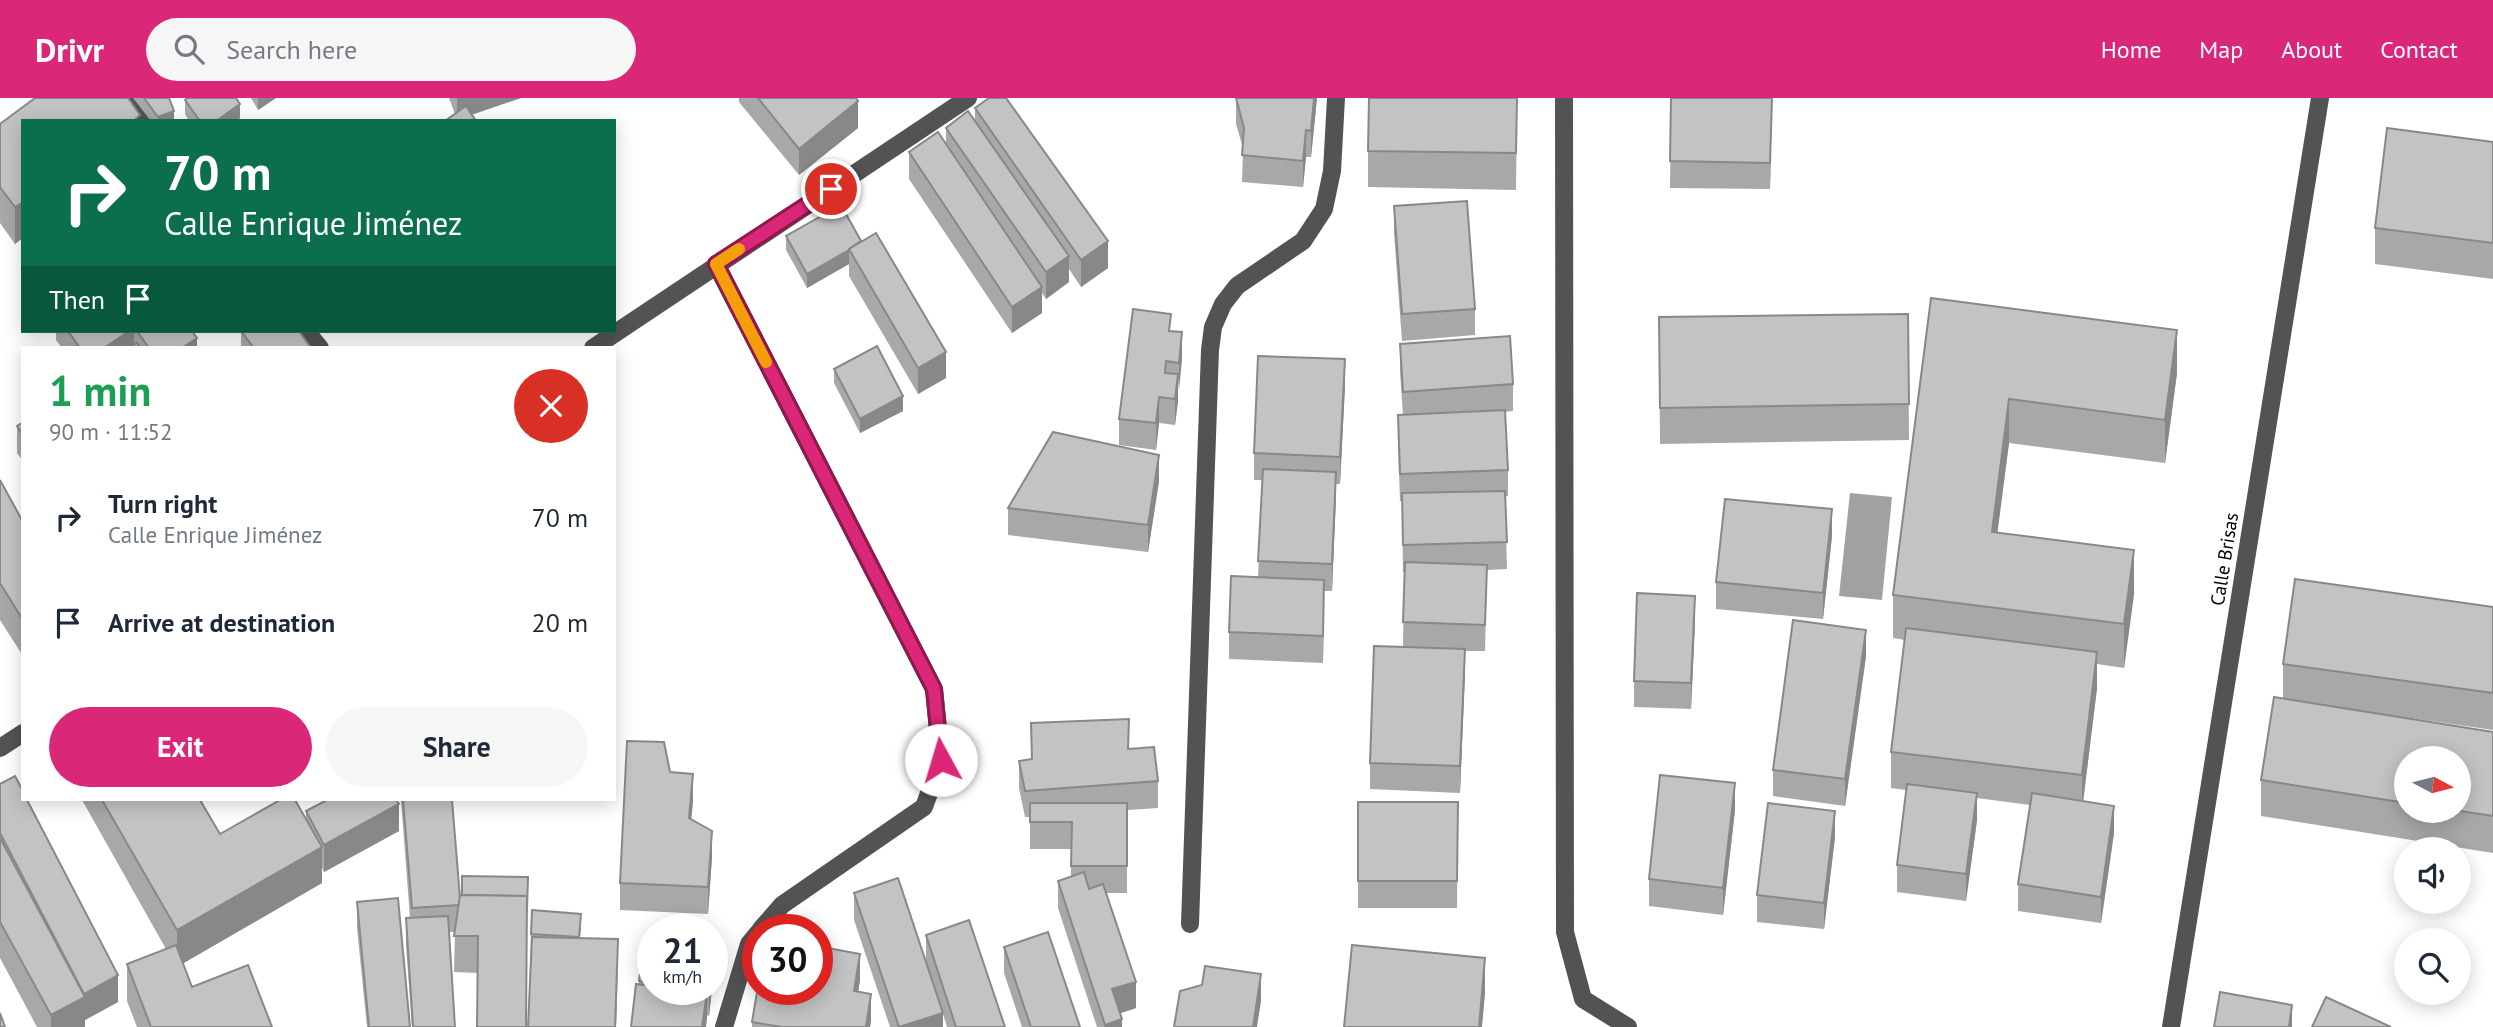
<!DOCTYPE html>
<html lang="en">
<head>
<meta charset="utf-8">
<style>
  :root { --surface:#fff; --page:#f6f6f7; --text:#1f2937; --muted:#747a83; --accent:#db2777 }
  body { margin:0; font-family:"PT Sans",sans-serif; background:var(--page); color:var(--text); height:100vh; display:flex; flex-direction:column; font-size:26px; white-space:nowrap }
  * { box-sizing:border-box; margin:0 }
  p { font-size:23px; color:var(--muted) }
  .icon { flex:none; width:38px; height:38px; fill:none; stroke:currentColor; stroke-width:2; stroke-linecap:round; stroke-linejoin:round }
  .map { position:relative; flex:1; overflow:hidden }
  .panel { position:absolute; left:21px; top:248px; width:595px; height:455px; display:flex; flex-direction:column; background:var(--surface); border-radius:0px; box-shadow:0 4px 18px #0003 }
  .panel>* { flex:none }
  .top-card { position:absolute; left:21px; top:21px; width:595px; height:214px; border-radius:0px; box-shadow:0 4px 18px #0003; background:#0b6e4f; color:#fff; overflow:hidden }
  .needle { width:46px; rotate:97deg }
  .buttons { position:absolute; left:2394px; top:648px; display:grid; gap:14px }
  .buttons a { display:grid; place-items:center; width:77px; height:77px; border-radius:50%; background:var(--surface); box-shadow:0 4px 18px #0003; font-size:35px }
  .speed { position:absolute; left:637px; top:816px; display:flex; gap:14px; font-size:35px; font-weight:700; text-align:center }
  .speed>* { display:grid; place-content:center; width:91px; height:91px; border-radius:50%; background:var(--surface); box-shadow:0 4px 18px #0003; line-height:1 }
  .speed small { font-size:18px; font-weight:400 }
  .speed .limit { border:10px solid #d22; background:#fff; color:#111 }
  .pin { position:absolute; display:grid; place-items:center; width:60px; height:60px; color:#fff; margin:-30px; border:4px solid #fff; border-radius:50%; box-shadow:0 2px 7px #0007 }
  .me { position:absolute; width:77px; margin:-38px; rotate:354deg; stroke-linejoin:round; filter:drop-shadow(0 0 5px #0008) }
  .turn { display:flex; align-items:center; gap:24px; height:147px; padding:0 28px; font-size:32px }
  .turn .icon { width:91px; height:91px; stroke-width:2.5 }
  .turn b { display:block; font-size:49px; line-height:60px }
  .then { display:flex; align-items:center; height:66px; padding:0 28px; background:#0003; gap:14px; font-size:26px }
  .round { display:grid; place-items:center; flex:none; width:74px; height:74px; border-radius:37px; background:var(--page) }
  .headline { display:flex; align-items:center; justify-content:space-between; height:119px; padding:0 28px }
  h1 { font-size:42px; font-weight:800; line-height:52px; color:#1e9e55 }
  .action { display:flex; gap:14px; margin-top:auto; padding:14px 28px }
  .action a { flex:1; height:80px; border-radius:42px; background:var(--accent); color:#fff; font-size:28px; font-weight:800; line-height:80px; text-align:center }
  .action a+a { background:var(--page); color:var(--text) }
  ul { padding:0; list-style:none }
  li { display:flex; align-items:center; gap:21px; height:105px; padding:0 28px }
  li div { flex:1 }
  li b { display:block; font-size:26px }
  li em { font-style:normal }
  header { display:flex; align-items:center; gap:42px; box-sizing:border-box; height:98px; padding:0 35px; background:var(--accent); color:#fff }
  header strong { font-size:33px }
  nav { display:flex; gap:38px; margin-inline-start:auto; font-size:24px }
  .search { width:490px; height:63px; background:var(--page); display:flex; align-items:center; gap:18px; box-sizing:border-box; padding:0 24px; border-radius:38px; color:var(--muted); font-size:26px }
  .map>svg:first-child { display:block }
  .water { fill:#a1a1a1 }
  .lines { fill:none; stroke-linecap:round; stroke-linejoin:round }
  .minor { stroke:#535353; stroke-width:18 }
  .wall { fill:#a8a8a8; fill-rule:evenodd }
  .shaded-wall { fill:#888 }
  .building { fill:#c3c3c3; stroke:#888; stroke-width:2 }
  .route-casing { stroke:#8e194d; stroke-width:18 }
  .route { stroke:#db2777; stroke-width:12 }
  .slow { stroke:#f59e0b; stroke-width:12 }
  .labels { text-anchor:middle; stroke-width:7; stroke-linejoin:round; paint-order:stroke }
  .street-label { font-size:19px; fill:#000; stroke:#fff }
</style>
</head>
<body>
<header>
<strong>Drivr</strong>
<div class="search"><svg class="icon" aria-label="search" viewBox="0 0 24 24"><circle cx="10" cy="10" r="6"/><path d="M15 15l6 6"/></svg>Search here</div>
<nav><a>Home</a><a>Map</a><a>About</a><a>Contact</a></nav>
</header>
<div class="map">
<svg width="2493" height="929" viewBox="0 0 2493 929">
  <rect width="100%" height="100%" fill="#fff"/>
  <!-- water -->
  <path class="water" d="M1850 395 1892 399 1882 502 1839 498Z"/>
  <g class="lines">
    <!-- minor -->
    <g class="minor">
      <path d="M124 0 142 23"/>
      <path d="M1564 0 1565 834 1583 901 1628 929"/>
      <path d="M716 166 934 591 941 662 924 709 782 807 761 831"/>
      <path d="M306 233 320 250"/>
      <path d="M593 250 968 0"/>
      <path d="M0 650 23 635"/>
      <path d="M1190 826 1210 252 1213 229 1223 206 1237 188 1303 143 1324 111 1332 73 1336 0"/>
      <path d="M724 929 749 846 758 835"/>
      <path d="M2171 929 2320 0"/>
    </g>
  </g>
  <!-- wall -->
  <g class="wall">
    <path d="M133 0H169L174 23H151Z"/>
    <path d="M251 0H276L258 12Z"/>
    <path d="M449 0H521L472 17 455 16Z"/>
    <path d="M739 0H856L858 30 799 77 739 4Z"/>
    <path d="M1236 0H1317L1311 59H1306L1303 89 1242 84 1243 50 1236 26Z"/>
    <path d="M1517 0 1516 92 1368 89V53Z"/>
    <path d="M1671 0H1772L1770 91 1670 90Z"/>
    <path d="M185 2 240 20 236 23H189L185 16Z"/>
    <path d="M975 10 1108 170 1081 189 1069 171V184L1046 201 1042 195V215L1012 235 909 81V54L946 45V30L975 23Z"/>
    <path d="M140 23 15 146 0 125V26Z"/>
    <path d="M2493 44V181L2375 166V130Z"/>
    <path d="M1394 108 1475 211V237L1402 243 1394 135Z"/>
    <path d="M786 138 861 143 946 280 918 296 849 178V166L807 190 786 152Z"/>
    <path d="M1931 200 2177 275 2165 365 2009 345 1997 435 2134 496 2124 570 2097 566V590L2083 703 2114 735 2101 825 2018 813V786L2030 707 1977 700V722L1966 803 1897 794V767L1906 692 1891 690V654L1905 542 1893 540V497Z"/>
    <path d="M1908 216 1909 342 1660 346 1659 219Z"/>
    <path d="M56 233H192L197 250H62L56 242Z"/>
    <path d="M241 233H299L311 250H241Z"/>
    <path d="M1171 233 1182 261 1178 292V303L1175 327 1159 325 1156 352 1119 347V321Z"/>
    <path d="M1400 246 1513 286V313L1505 314 1508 372V398H1505L1507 471 1487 472 1485 553H1465L1460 695 1370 691V665L1403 549 1404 474H1403L1402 403H1400L1398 344V317H1403L1400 273Z"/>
    <path d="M834 271 903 313 860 335 834 285Z"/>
    <path d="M1345 288 1340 386H1336L1332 493H1324L1323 565 1229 561V534L1258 480 1262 382H1254V355Z"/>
    <path d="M23 324V363L17 355V328Z"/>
    <path d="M0 382 23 424V558L0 522Z"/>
    <path d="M1159 383 1148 454 1008 437V410Z"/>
    <path d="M1832 438 1823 521 1716 511V484Z"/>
    <path d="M2493 509V632L2368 614 2493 634V755L2261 718V682L2283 601V566ZM2406 660 2459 712H2406Z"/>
    <path d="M1695 524 1691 611 1634 609V583Z"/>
    <path d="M1866 558 1845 708 1773 698V672Z"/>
    <path d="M1031 625 1129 651 1158 683V710L1127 712V795H1106L1136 910 1120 915 1122 929H1097L1058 810V783L1071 778V751H1030V719H1025L1019 690V663L1031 661Z"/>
    <path d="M670 674 693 703 691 721 712 759 708 816 620 812V785Z"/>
    <path d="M0 686 118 904 85 922V929H37L0 860Z"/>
    <path d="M82 702H200L220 736 306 721V713L399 733 324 774 322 770V785L183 865 192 889 272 929H137L127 903V866L166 851Z"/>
    <path d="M401 702H452L460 800 528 779 478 875 454 874 455 834H449L455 929H412L406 847V820H410Z"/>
    <path d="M1358 704H1458L1457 810H1358Z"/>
    <path d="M1735 712 1723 817 1649 808V781Z"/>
    <path d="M1835 739 1824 831 1757 824V797Z"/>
    <path d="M854 795 926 863V837L1005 929H947L943 916V929H890L854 822Z"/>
    <path d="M357 804 410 929H367L357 830Z"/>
    <path d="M581 830 580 840 618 868 616 929H528L531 836Z"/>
    <path d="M653 840V891H712L709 918 639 887V883Z"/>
    <path d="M1004 849 1080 929H1022L1004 875Z"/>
    <path d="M860 882 858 894 871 923 870 929H752V924Z"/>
  </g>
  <!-- shaded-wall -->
  <g class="shaded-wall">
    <path d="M258 0H276L258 12Z"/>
    <path d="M457 0H521L457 21Z"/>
    <path d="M1314 0H1317L1311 59V33Z"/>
    <path d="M1772 0 1770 91V65Z"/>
    <path d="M858 3V30L799 77V51Z"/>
    <path d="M240 6V20L236 23H216Z"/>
    <path d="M174 13V23H158V19Z"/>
    <path d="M1306 32V59L1303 89V63Z"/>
    <path d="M23 104V140L15 146V109Z"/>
    <path d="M1108 143V170L1081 189V162Z"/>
    <path d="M849 152V166L807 190V176Z"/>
    <path d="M1069 158V184L1046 201V174Z"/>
    <path d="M1042 189V215L1012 235V209Z"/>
    <path d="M2177 232V275L2165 365V322Z"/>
    <path d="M129 233H134V250H104Z"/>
    <path d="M1182 234V261L1179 292V265Z"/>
    <path d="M197 240V250H182Z"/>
    <path d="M946 254V280L918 296V270Z"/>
    <path d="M1345 261V288L1340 386V359Z"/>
    <path d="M1178 276V303L1175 327V301Z"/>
    <path d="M903 298V313L860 335V321Z"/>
    <path d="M1159 299V325L1156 352V325Z"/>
    <path d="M2009 301V345L1992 477V434Z"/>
    <path d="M1159 357V383L1148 454V427Z"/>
    <path d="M1336 374V401L1332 493V466Z"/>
    <path d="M1832 411V438L1823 521V495Z"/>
    <path d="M2134 452V496L2124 570V526Z"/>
    <path d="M1324 482V509L1323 565V538Z"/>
    <path d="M1695 498V524L1691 611V585Z"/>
    <path d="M1866 532V558L1845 708V681Z"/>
    <path d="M1465 551V578L1460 695V668Z"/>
    <path d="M2097 554V590L2082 713V677Z"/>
    <path d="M693 676V703L689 747V720Z"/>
    <path d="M1735 685V712L1723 817V790Z"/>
    <path d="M1977 695V722L1966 803V776Z"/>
    <path d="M399 706V733L324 774V747Z"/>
    <path d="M2114 708V735L2101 825V799Z"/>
    <path d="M1835 713V739L1824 831V805Z"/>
    <path d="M712 733V759L708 816V789Z"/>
    <path d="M322 749V785L177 869V832Z"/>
    <path d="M618 841 616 929H615Z"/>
    <path d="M714 848V875L712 889V863Z"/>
    <path d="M860 856V882L854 920V893Z"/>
    <path d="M1485 860V896L1482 929H1479Z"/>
    <path d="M1261 876V903L1257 929H1253Z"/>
    <path d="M118 877V904L85 922V929H51V917L84 896Z"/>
    <path d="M1136 884V910L1112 918V891Z"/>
    <path d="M709 891H712L709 918Z"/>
    <path d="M707 895V921L706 929H702Z"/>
    <path d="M871 896V923L870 929H866Z"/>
    <path d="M2292 907V929H2289Z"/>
    <path d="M943 915V929H899Z"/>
    <path d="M1122 921V929H1105V927Z"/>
  </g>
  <!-- building -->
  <g class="building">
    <path d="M35 0H128L140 17 133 23H23V104L15 109 0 89V26Z"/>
    <path d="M144 0H169L174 13 158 19Z"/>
    <path d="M187 0H236L240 6 216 23H200L185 2Z"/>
    <path d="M758 0H856L858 3 799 51Z"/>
    <path d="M989 0H1006L1108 143 1081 162 975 10Z"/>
    <path d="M1236 0H1314L1311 33 1306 32 1303 63 1242 57 1244 30Z"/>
    <path d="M1369 0H1517L1516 55 1368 53Z"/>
    <path d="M1671 0H1772L1770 65 1670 63Z"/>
    <path d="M466 8 476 23H445Z"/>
    <path d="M968 13 1069 158 1046 174 946 30Z"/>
    <path d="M2387 30 2493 44V145L2375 130Z"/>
    <path d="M938 34 1042 189 1012 209 909 54Z"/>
    <path d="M1467 103 1475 211 1402 216 1394 108Z"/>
    <path d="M841 107 861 143 849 151V152L807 176 786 138Z"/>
    <path d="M876 135 946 254 918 270 849 151Z"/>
    <path d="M1931 200 2177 232 2165 322 2009 301 1992 434 2134 452 2124 526 1893 497Z"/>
    <path d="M1133 211 1171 216 1169 233 1182 234 1179 265 1166 263 1165 275 1178 276 1175 301 1159 299 1156 325 1119 321Z"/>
    <path d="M1908 216 1909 306 1660 310 1659 219Z"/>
    <path d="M68 233H129L104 250H80Z"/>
    <path d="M137 233H192L197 240 182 250H149Z"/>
    <path d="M241 233H299L311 250H254Z"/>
    <path d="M1510 238 1513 286 1403 294 1400 246Z"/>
    <path d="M137 245 140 250H128Z"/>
    <path d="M877 248 903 298 860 321 834 271Z"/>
    <path d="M1258 258 1345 261 1340 359 1254 355Z"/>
    <path d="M1505 312 1508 372 1400 376 1398 317Z"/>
    <path d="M23 324V337L17 328Z"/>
    <path d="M1053 334 1159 357 1148 427 1008 410Z"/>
    <path d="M1263 371 1336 374 1332 466 1258 463Z"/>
    <path d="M0 382 23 424V522L0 485Z"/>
    <path d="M1505 393 1507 444 1403 447 1402 395Z"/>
    <path d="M1725 401 1832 411 1823 495 1716 484Z"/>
    <path d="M1405 464 1487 467 1485 527 1403 524Z"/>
    <path d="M1231 478 1324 482 1323 538 1229 534Z"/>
    <path d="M2295 481 2493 509V595L2283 566Z"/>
    <path d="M1637 495 1695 498 1691 585 1634 583Z"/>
    <path d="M1793 522 1866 532 1845 681 1773 672Z"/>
    <path d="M1906 530 2097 554 2082 677 1891 654Z"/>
    <path d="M1374 548 1465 551 1460 668 1370 665Z"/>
    <path d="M2274 599 2493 634V718L2454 712H2459V660H2406V705L2261 682Z"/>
    <path d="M1129 621 1128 651 1154 649 1158 683 1025 693 1019 663 1032 661 1031 625Z"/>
    <path d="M627 643 664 644 670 674 693 676 689 720 712 733 708 789 620 785Z"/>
    <path d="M1660 677 1735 685 1723 790 1649 781Z"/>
    <path d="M15 678 23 693V702H27L118 877 84 896 0 735V686Z"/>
    <path d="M1907 686 1977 695 1966 776 1897 767Z"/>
    <path d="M2032 695 2114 708 2101 799 2018 786Z"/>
    <path d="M102 702H200L220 736 280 702H295L322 749 177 832Z"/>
    <path d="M327 702H396L399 706 324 747 306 713Z"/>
    <path d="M403 702H452L460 800 459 807 412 810Z"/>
    <path d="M1358 704H1458L1457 783H1358Z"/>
    <path d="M1030 705H1127V768H1071L1072 724H1030Z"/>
    <path d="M1768 705 1835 713 1824 805 1757 797Z"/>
    <path d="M0 740 85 899 51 917 0 824Z"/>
    <path d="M1084 774 1089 791 1103 786 1136 884 1112 891 1122 921 1105 927 1058 783Z"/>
    <path d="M462 778 528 779 527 812V798L462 797Z"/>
    <path d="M898 780 943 915 899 929 854 795Z"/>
    <path d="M460 797 527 798 526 929H477L478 838H454Z"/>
    <path d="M398 800 410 929H369L357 804Z"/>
    <path d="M532 812 581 816 579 839 531 836Z"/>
    <path d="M448 818 455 929H413L406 820Z"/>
    <path d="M969 822 1005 929H956L926 837Z"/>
    <path d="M1048 834 1080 929H1031L1004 849Z"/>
    <path d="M532 839 618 841 615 929H528Z"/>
    <path d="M645 839 653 840V885L639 883Z"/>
    <path d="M176 847 192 889 248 867 272 929H151L127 866Z"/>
    <path d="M1352 847 1485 860 1479 929H1344Z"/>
    <path d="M817 848 860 856 854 893 871 896 866 929H782L752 924 758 888V891H817Z"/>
    <path d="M1205 868 1261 876 1253 929H1174L1180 893 1202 887Z"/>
    <path d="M636 886 653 888V891H674L707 895 702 929H631Z"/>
    <path d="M2220 894 2292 907 2289 929H2214Z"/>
    <path d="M2326 899 2391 929H2312Z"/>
    <path d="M0 915 5 929H0Z"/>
  </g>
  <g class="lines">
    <defs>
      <path id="route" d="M831 91 716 166 934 591 941 662"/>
    </defs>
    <!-- route casing -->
    <use href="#route" class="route-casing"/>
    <!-- route -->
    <use href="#route" class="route"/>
    <!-- slow -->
    <path class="slow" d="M739 151 716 166 766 264"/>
  </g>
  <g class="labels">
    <!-- street labels -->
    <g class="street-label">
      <text transform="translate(2224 461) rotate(-81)" y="7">Calle Brisas</text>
    </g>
  </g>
</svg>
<div class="buttons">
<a><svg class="needle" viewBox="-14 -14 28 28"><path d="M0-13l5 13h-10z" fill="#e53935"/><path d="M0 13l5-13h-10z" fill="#747a83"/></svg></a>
<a><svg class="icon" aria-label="sound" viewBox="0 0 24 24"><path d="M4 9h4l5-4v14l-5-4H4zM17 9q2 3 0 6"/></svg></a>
<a><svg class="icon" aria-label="search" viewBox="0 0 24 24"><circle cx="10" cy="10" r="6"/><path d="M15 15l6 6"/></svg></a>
</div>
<div class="speed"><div>21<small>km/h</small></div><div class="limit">30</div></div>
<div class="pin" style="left:831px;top:91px;background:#d93025"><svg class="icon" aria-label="arrive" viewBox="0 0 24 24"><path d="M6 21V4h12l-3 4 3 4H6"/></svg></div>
<svg class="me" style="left:941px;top:662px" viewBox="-20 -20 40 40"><circle r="19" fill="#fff"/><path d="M0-13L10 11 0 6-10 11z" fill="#db2777"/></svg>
<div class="top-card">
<div class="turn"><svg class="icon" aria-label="right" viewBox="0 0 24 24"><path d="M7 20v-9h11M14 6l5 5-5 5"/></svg><div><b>70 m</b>Calle Enrique Jiménez</div></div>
<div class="then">Then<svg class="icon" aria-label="arrive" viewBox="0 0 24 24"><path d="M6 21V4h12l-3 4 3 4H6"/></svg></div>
</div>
<section class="panel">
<div class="headline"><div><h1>1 min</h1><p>90 m · 11:52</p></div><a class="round" style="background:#d93025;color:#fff"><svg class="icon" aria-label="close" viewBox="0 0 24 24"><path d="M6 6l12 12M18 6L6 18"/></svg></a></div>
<ul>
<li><svg class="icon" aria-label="right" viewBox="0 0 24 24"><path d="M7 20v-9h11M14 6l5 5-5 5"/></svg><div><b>Turn right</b><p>Calle Enrique Jiménez</p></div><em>70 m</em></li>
<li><svg class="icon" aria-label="arrive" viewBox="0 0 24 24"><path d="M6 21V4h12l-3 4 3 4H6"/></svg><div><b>Arrive at destination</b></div><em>20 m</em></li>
</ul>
<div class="action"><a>Exit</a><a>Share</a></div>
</section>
</div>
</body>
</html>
